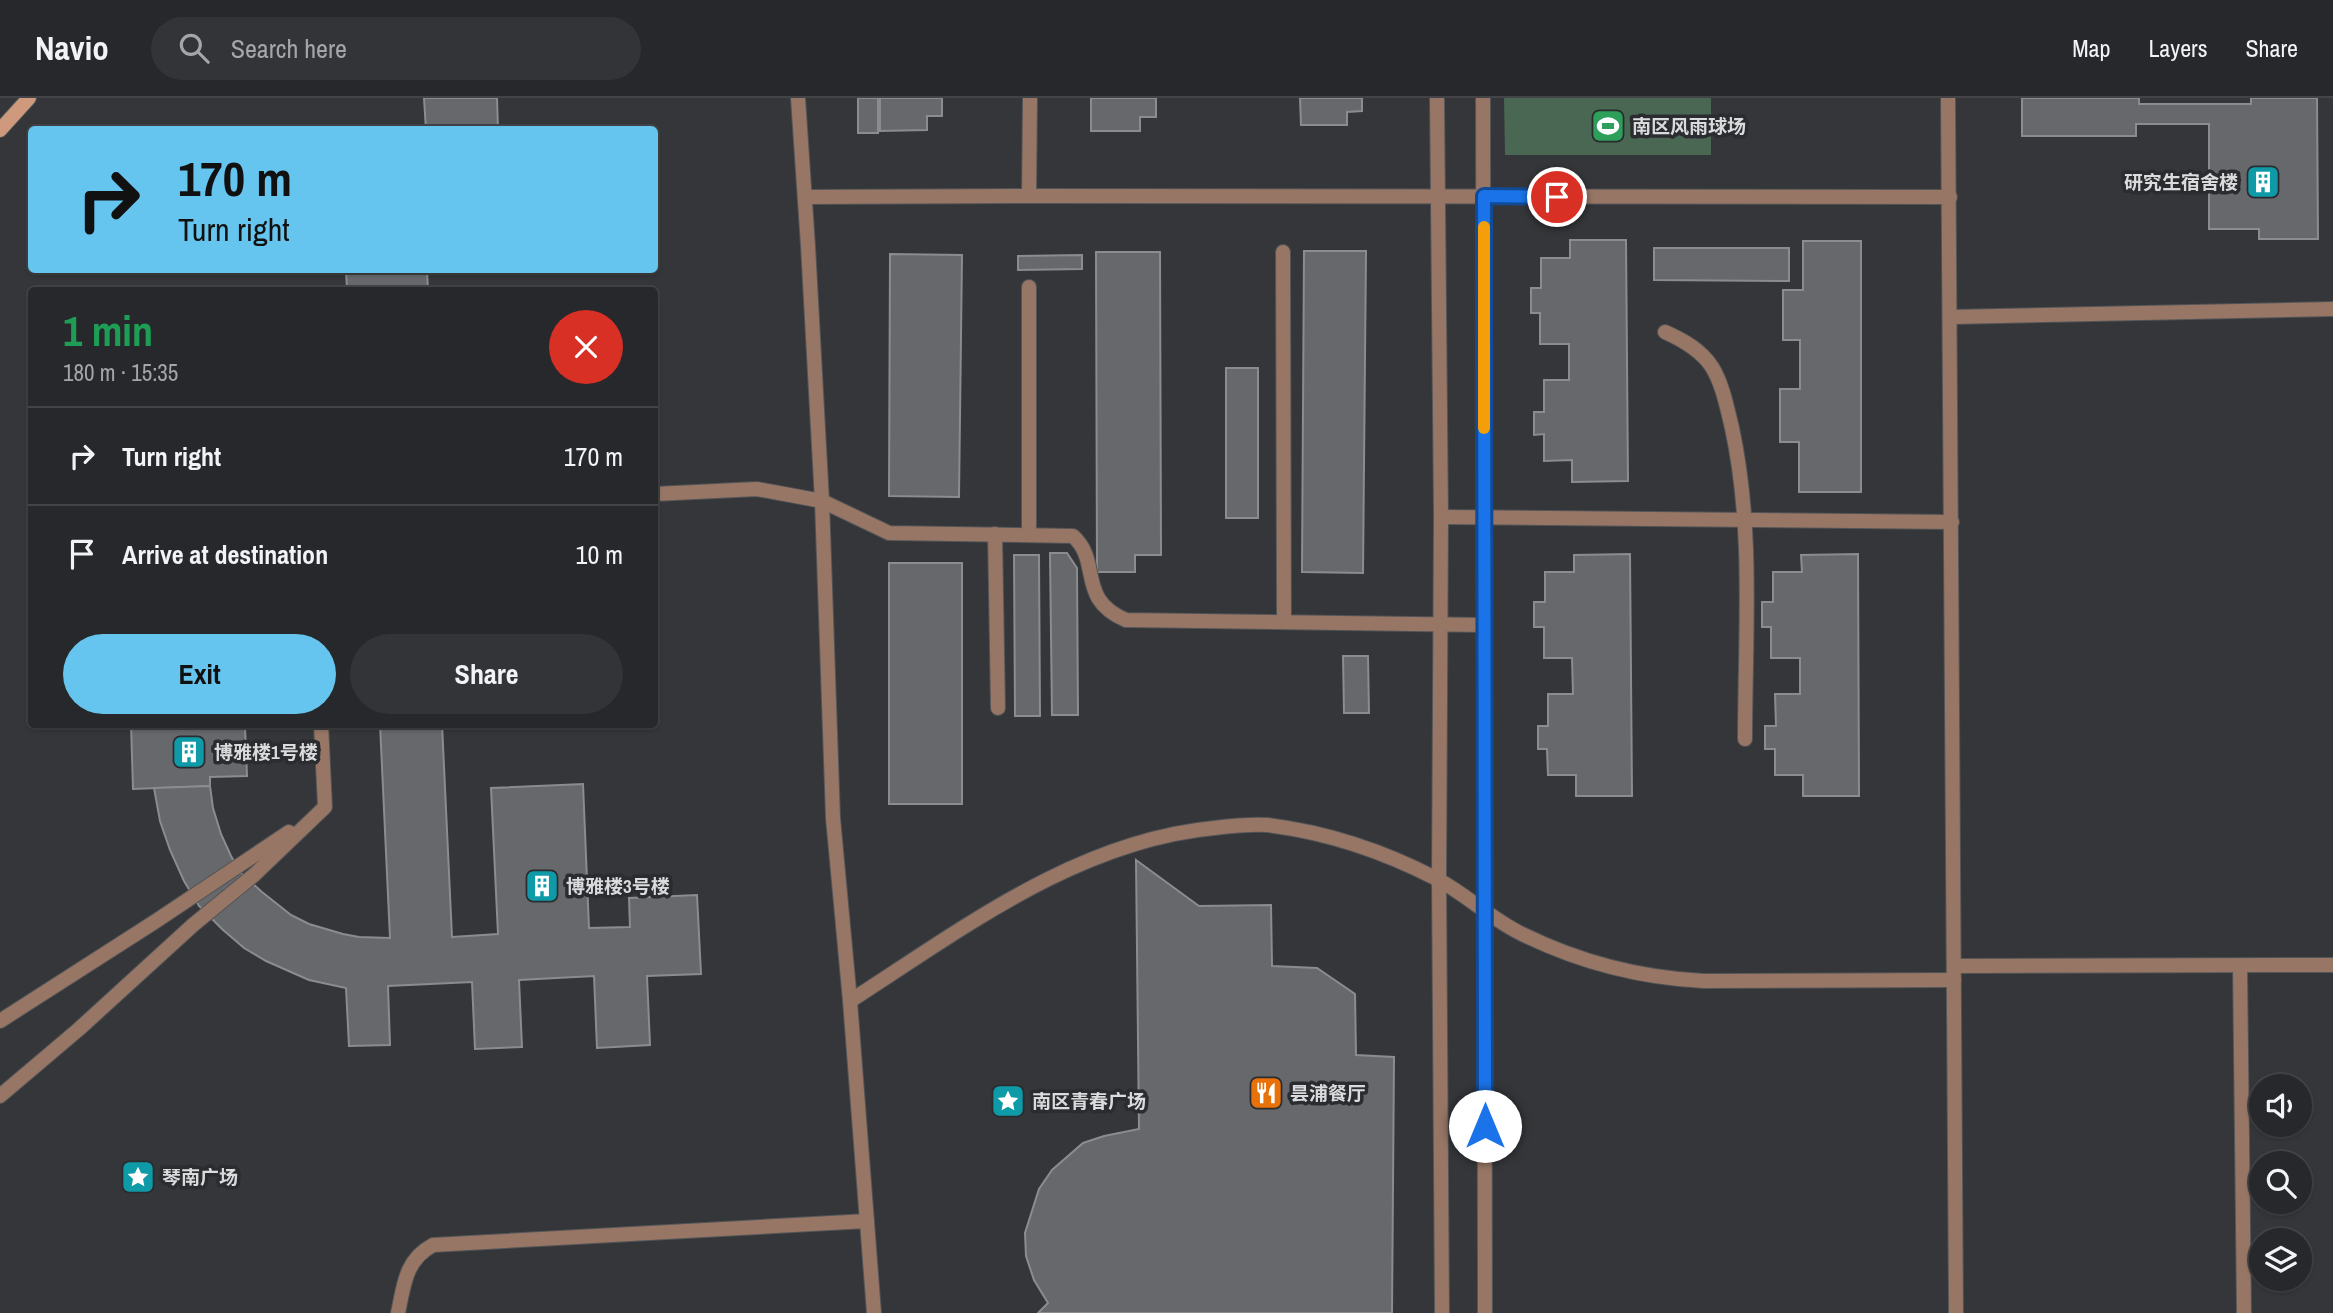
<!DOCTYPE html>
<html lang="en">
<head>
<meta charset="utf-8">
<style>
  :root { --surface:#27282b; --page:#333437; --text:#f1f3f6; --muted:#a4a6a9; --line:#434447; --accent:#65c5ee }
  body { margin:0; font-family:"Archivo Narrow","Noto Sans SC",sans-serif; background:var(--page); color:var(--text); height:100vh; display:flex; flex-direction:column; font-size:26px; white-space:nowrap }
  * { box-sizing:border-box; margin:0 }
  p { font-size:23px; color:var(--muted) }
  .icon { flex:none; width:38px; height:38px; fill:none; stroke:currentColor; stroke-width:2; stroke-linecap:round; stroke-linejoin:round }
  .map { position:relative; flex:1; overflow:hidden }
  .side { position:absolute; left:28px; top:189px; width:630px; height:441px; display:flex; flex-direction:column; background:var(--surface); border-radius:7px; box-shadow:0 2px 5px #0004,0 0 0 2px var(--line) }
  .side>* { flex:none }
  .top-card { position:absolute; left:28px; top:28px; width:630px; height:147px; border-radius:7px; box-shadow:0 2px 5px #0004,0 0 0 2px var(--line); background:#65c5ee; color:#111; overflow:hidden }
  .fabs { position:absolute; left:2249px; top:976px; display:grid; gap:14px }
  .fabs a { display:grid; place-items:center; width:63px; height:63px; border-radius:50%; background:var(--surface); box-shadow:0 2px 5px #0004,0 0 0 2px var(--line); font-size:35px }
  .pin { position:absolute; display:grid; place-items:center; width:60px; height:60px; color:#fff; margin:-30px; border:4px solid #fff; border-radius:50%; box-shadow:0 2px 7px #0007 }
  .me { position:absolute; width:77px; margin:-38px; rotate:0deg; stroke-linejoin:round; filter:drop-shadow(0 0 5px #0008) }
  .turn { display:flex; align-items:center; gap:24px; height:147px; padding:0 35px; font-size:32px }
  .turn .icon { width:91px; height:91px; stroke-width:2.5 }
  .turn b { display:block; font-size:49px; line-height:60px }
  .round { display:grid; place-items:center; flex:none; width:74px; height:74px; border-radius:37px; background:var(--page) }
  .summary { display:flex; align-items:center; justify-content:space-between; height:119px; padding:0 35px }
  h1 { font-size:42px; font-weight:800; line-height:52px; color:#1e9e55 }
  .cta { display:flex; gap:14px; margin-top:auto; padding:14px 35px }
  .cta a { flex:1; height:80px; border-radius:42px; background:var(--accent); color:#111; font-size:28px; font-weight:800; line-height:80px; text-align:center }
  .cta a+a { background:var(--page); color:var(--text) }
  ul { padding:0; list-style:none }
  li { display:flex; align-items:center; gap:21px; height:98px; padding:0 35px; border-top:2px solid var(--line) }
  li div { flex:1 }
  li b { display:block; font-size:26px }
  li em { font-style:normal }
  header { display:flex; align-items:center; gap:42px; box-sizing:border-box; height:98px; padding:0 35px; background:var(--surface); border-bottom:2px solid var(--line) }
  header strong { font-size:33px }
  nav { display:flex; gap:38px; margin-inline-start:auto; font-size:24px }
  .search { width:490px; height:63px; background:var(--page); display:flex; align-items:center; gap:18px; box-sizing:border-box; padding:0 24px; border-radius:38px; color:var(--muted); font-size:26px }
  .map>svg:first-child { display:block }
  .green { fill:#4a6753 }
  .building { fill:#66686b; stroke:#8a8c90; stroke-width:2 }
  .lines { fill:none; stroke-linecap:round; stroke-linejoin:round }
  .service-casing { stroke:#525457; stroke-width:16 }
  .minor-casing { stroke:#525457; stroke-width:16 }
  .secondary-casing { stroke:#525457; stroke-width:16 }
  .service { stroke:#977665; stroke-width:14 }
  .minor { stroke:#977665; stroke-width:14 }
  .secondary { stroke:#ce997d; stroke-width:14 }
  .route-casing { stroke:#114b97; stroke-width:18 }
  .route { stroke:#1a73e8; stroke-width:12 }
  .slow { stroke:#f59e0b; stroke-width:12 }
  .labels { text-anchor:middle; stroke-width:7; stroke-linejoin:round; paint-order:stroke }
  .poi-label { font-size:19px; font-weight:bold; fill:#dadbdd; stroke:#2a2c2f; text-anchor:start }
</style>
</head>
<body>
<header>
<strong>Navio</strong>
<div class="search"><svg class="icon" aria-label="search" viewBox="0 0 24 24"><circle cx="10" cy="10" r="6"/><path d="M15 15l6 6"/></svg>Search here</div>
<nav><a>Map</a><a>Layers</a><a>Share</a></nav>
</header>
<div class="map">
<svg width="2333" height="1215" viewBox="0 0 2333 1215">
  <rect width="100%" height="100%" fill="#343639"/>
  <!-- green -->
  <path class="green" d="M1504 0H1711V57H1505Z"/>
  <!-- building -->
  <g class="building">
    <path d="M424 0H497L498 32H426Z"/>
    <rect x="858" y="0" width="20" height="35"/>
    <path d="M880 0H942V18H927V32L880 33Z"/>
    <path d="M1091 0H1156V19H1140V33H1091Z"/>
    <path d="M1300 0H1362V13L1347 14V27H1301Z"/>
    <path d="M2022 0H2139V6H2251V0H2317L2318 141H2259V131H2209V26H2136V38H2022Z"/>
    <path d="M1570 142H1626L1628 383 1572 384V362L1544 363V336L1534 337V314H1544V282H1569V246H1540V215H1531V190H1541V160H1570Z"/>
    <path d="M1803 143H1861V394H1799V344H1780V291H1800V242H1783V192H1803Z"/>
    <path d="M1654 150H1789V183L1654 182Z"/>
    <path d="M1304 153H1366L1363 475 1302 474Z"/>
    <path d="M1096 154H1160L1161 457H1135V474H1097Z"/>
    <path d="M890 156 962 157 959 399 889 398Z"/>
    <path d="M1082 157V171L1018 172V158Z"/>
    <path d="M346 172H427L428 192H347Z"/>
    <rect x="1226" y="270" width="32" height="150"/>
    <path d="M1050 455H1067L1077 470 1078 617H1052Z"/>
    <path d="M1630 456 1632 698H1576V677H1548L1547 651H1538V628H1548V596H1573L1572 560H1544V529H1534V504H1545V474H1574V457Z"/>
    <path d="M1858 456 1859 698H1803V677H1775V651H1765V628H1776L1775 596H1800V560H1771V529H1762V504H1773V474H1802L1801 457Z"/>
    <path d="M1014 457H1039L1040 618H1015Z"/>
    <rect x="889" y="465" width="73" height="241"/>
    <path d="M1343 558H1368L1369 615H1344Z"/>
    <path d="M131 626H220V630L245 629 247 678 210 679V688L133 691Z"/>
    <path d="M380 626H442L452 839 498 836 491 690 583 686 589 830 630 829 629 800 697 797 701 876 647 878 650 947 597 950 594 878 519 882 522 949 475 951 472 884 388 888 390 947 349 948 346 890 309 882 266 863 244 850 222 831 199 808 184 783 170 752 160 723 154 690 210 688 213 710 221 736 231 758 241 775 262 794 291 817 309 826 343 836 359 839 390 840Z"/>
    <path d="M1136 762 1199 808 1271 807 1272 868 1317 870 1355 896 1356 957 1394 959 1392 1215H1038L1048 1205 1034 1182 1026 1158 1025 1135 1039 1091 1052 1072 1083 1045 1104 1038 1139 1031Z"/>
  </g>
  <g class="lines">
    <defs>
      <g id="service">
        <path d="M1954 868 2333 867"/>
        <path d="M2240 868 2244 1215"/>
      </g>
      <g id="minor">
        <path d="M798 0 808 148 822 403 833 720 850 903 874 1215"/>
        <path d="M1437 0 1441 419 1439 782 1442 1215"/>
        <path d="M1483 0 1485 1215"/>
        <path d="M1948 0 1956 1215"/>
        <path d="M1029 98 1030 0"/>
        <path d="M805 99 1029 98 1950 99"/>
        <path d="M1283 154 1284 524"/>
        <path d="M1029 189V436"/>
        <path d="M1951 219 2333 211"/>
        <path d="M1665 234C1683 242 1701 252 1712 269 1723 287 1727 310 1732 330 1754 432 1745 538 1745 641"/>
        <path d="M654 396 757 391 822 403 889 435 1073 438C1102 464 1076 501 1126 522L1484 527"/>
        <path d="M1441 419 1952 424"/>
        <path d="M995 436 998 610"/>
        <path d="M850 903C962 831 1077 743 1214 730 1231 728 1250 726 1267 727 1325 734 1385 754 1437 781 1467 797 1491 821 1522 836 1579 864 1641 880 1704 883L1954 882"/>
        <path d="M0 923 156 823 289 734"/>
        <path d="M0 998 79 931 193 827 254 777 325 709 321 626"/>
        <path d="M398 1215C404 1187 405 1162 433 1147L867 1123"/>
      </g>
      <path id="secondary" d="M0 32 29 0"/>
    </defs>
    <!-- service casing -->
    <use href="#service" class="service-casing"/>
    <!-- minor casing -->
    <use href="#minor" class="minor-casing"/>
    <!-- secondary casing -->
    <use href="#secondary" class="secondary-casing"/>
    <!-- service -->
    <use href="#service" class="service"/>
    <!-- minor -->
    <use href="#minor" class="minor"/>
    <!-- secondary -->
    <use href="#secondary" class="secondary"/>
  </g>
  <g class="lines">
    <defs>
      <path id="route" d="M1485 1028 1484 98 1557 99"/>
    </defs>
    <!-- route casing -->
    <use href="#route" class="route-casing"/>
    <!-- route -->
    <use href="#route" class="route"/>
    <!-- slow -->
    <path class="slow" d="M1484 129V330"/>
  </g>
  <!-- icons -->
  <defs>
    <symbol id="stadium-square" viewBox="-11 -11 22 22"><rect x="-9" y="-9" width="18" height="18" rx="4" fill="#2e9e5b" stroke="#2a2c2f"/><path d="M0-5a6.5 5 0 1 0 0 10a6.5 5 0 1 0 0-10ZM-3.5-1.8h7v3.6h-7Z" fill="#fff"/></symbol>
    <symbol id="building-square" viewBox="-11 -11 22 22"><rect x="-9" y="-9" width="18" height="18" rx="4" fill="#0f9aa8" stroke="#2a2c2f"/><path d="M-4-6H4V6H1V3H-1V6H-4ZM-2.5-4.3h1.7v1.8h-1.7ZM.8-4.3h1.7v1.8H.8ZM-2.5-1h1.7V.8h-1.7ZM.8-1h1.7V.8H.8Z" fill="#fff"/></symbol>
    <symbol id="restaurant-square" viewBox="-11 -11 22 22"><rect x="-9" y="-9" width="18" height="18" rx="4" fill="#e8710a" stroke="#2a2c2f"/><path d="M-5-6h1v4h1v-4h1v4h1v-4h1v5L-1.5 .5V6h-2V.5L-5-1ZM5-6V6H3V1.5H1.5Q1.5-4 5-6Z" fill="#fff"/></symbol>
    <symbol id="sight-square" viewBox="-11 -11 22 22"><rect x="-9" y="-9" width="18" height="18" rx="4" fill="#0f9aa8" stroke="#2a2c2f"/><path d="M0-6L1.8-2.2L6-1.7L2.9 1.2L3.7 5.4L0 3.3L-3.7 5.4L-2.9 1.2L-6-1.7L-1.8-2.2Z" fill="#fff"/></symbol>
  </defs>
  <g fill-rule="evenodd">
    <use href="#stadium-square" x="1589" y="9" width="38" height="38"/>
    <use href="#building-square" x="2244" y="65" width="38" height="38"/>
    <use href="#building-square" x="170" y="635" width="38" height="38"/>
    <use href="#building-square" x="523" y="769" width="38" height="38"/>
    <use href="#restaurant-square" x="1247" y="976" width="38" height="38"/>
    <use href="#sight-square" x="989" y="984" width="38" height="38"/>
    <use href="#sight-square" x="119" y="1060" width="38" height="38"/>
  </g>
  <g class="labels">
    <!-- poi labels -->
    <g class="poi-label">
      <text x="1632" y="35">南区风雨球场</text>
      <text x="2238" y="91" text-anchor="end">研究生宿舍楼</text>
      <text x="214" y="661">博雅楼1号楼</text>
      <text x="566" y="795">博雅楼3号楼</text>
      <text x="1290" y="1002">昙浦餐厅</text>
      <text x="1032" y="1010">南区青春广场</text>
      <text x="162" y="1086">琴南广场</text>
    </g>
  </g>
</svg>
<div class="fabs">
<a><svg class="icon" aria-label="sound" viewBox="0 0 24 24"><path d="M4 9h4l5-4v14l-5-4H4zM17 9q2 3 0 6"/></svg></a>
<a><svg class="icon" aria-label="search" viewBox="0 0 24 24"><circle cx="10" cy="10" r="6"/><path d="M15 15l6 6"/></svg></a>
<a><svg class="icon" aria-label="layers" viewBox="0 0 24 24"><path d="M12 4l9 5-9 5-9-5zM3 14l9 5 9-5"/></svg></a>
</div>
<div class="pin" style="left:1557px;top:99px;background:#d93025"><svg class="icon" aria-label="arrive" viewBox="0 0 24 24"><path d="M6 21V4h12l-3 4 3 4H6"/></svg></div>
<svg class="me" style="left:1485px;top:1028px" viewBox="-20 -20 40 40"><circle r="19" fill="#fff"/><path d="M0-13L10 11 0 6-10 11z" fill="#1a73e8"/></svg>
<div class="top-card">
<div class="turn"><svg class="icon" aria-label="right" viewBox="0 0 24 24"><path d="M7 20v-9h11M14 6l5 5-5 5"/></svg><div><b>170 m</b>Turn right</div></div>
</div>
<section class="side">
<div class="summary"><div><h1>1 min</h1><p>180 m · 15:35</p></div><a class="round" style="background:#d93025;color:#fff"><svg class="icon" aria-label="close" viewBox="0 0 24 24"><path d="M6 6l12 12M18 6L6 18"/></svg></a></div>
<ul>
<li><svg class="icon" aria-label="right" viewBox="0 0 24 24"><path d="M7 20v-9h11M14 6l5 5-5 5"/></svg><div><b>Turn right</b></div><em>170 m</em></li>
<li><svg class="icon" aria-label="arrive" viewBox="0 0 24 24"><path d="M6 21V4h12l-3 4 3 4H6"/></svg><div><b>Arrive at destination</b></div><em>10 m</em></li>
</ul>
<div class="cta"><a>Exit</a><a>Share</a></div>
</section>
</div>
</body>
</html>
